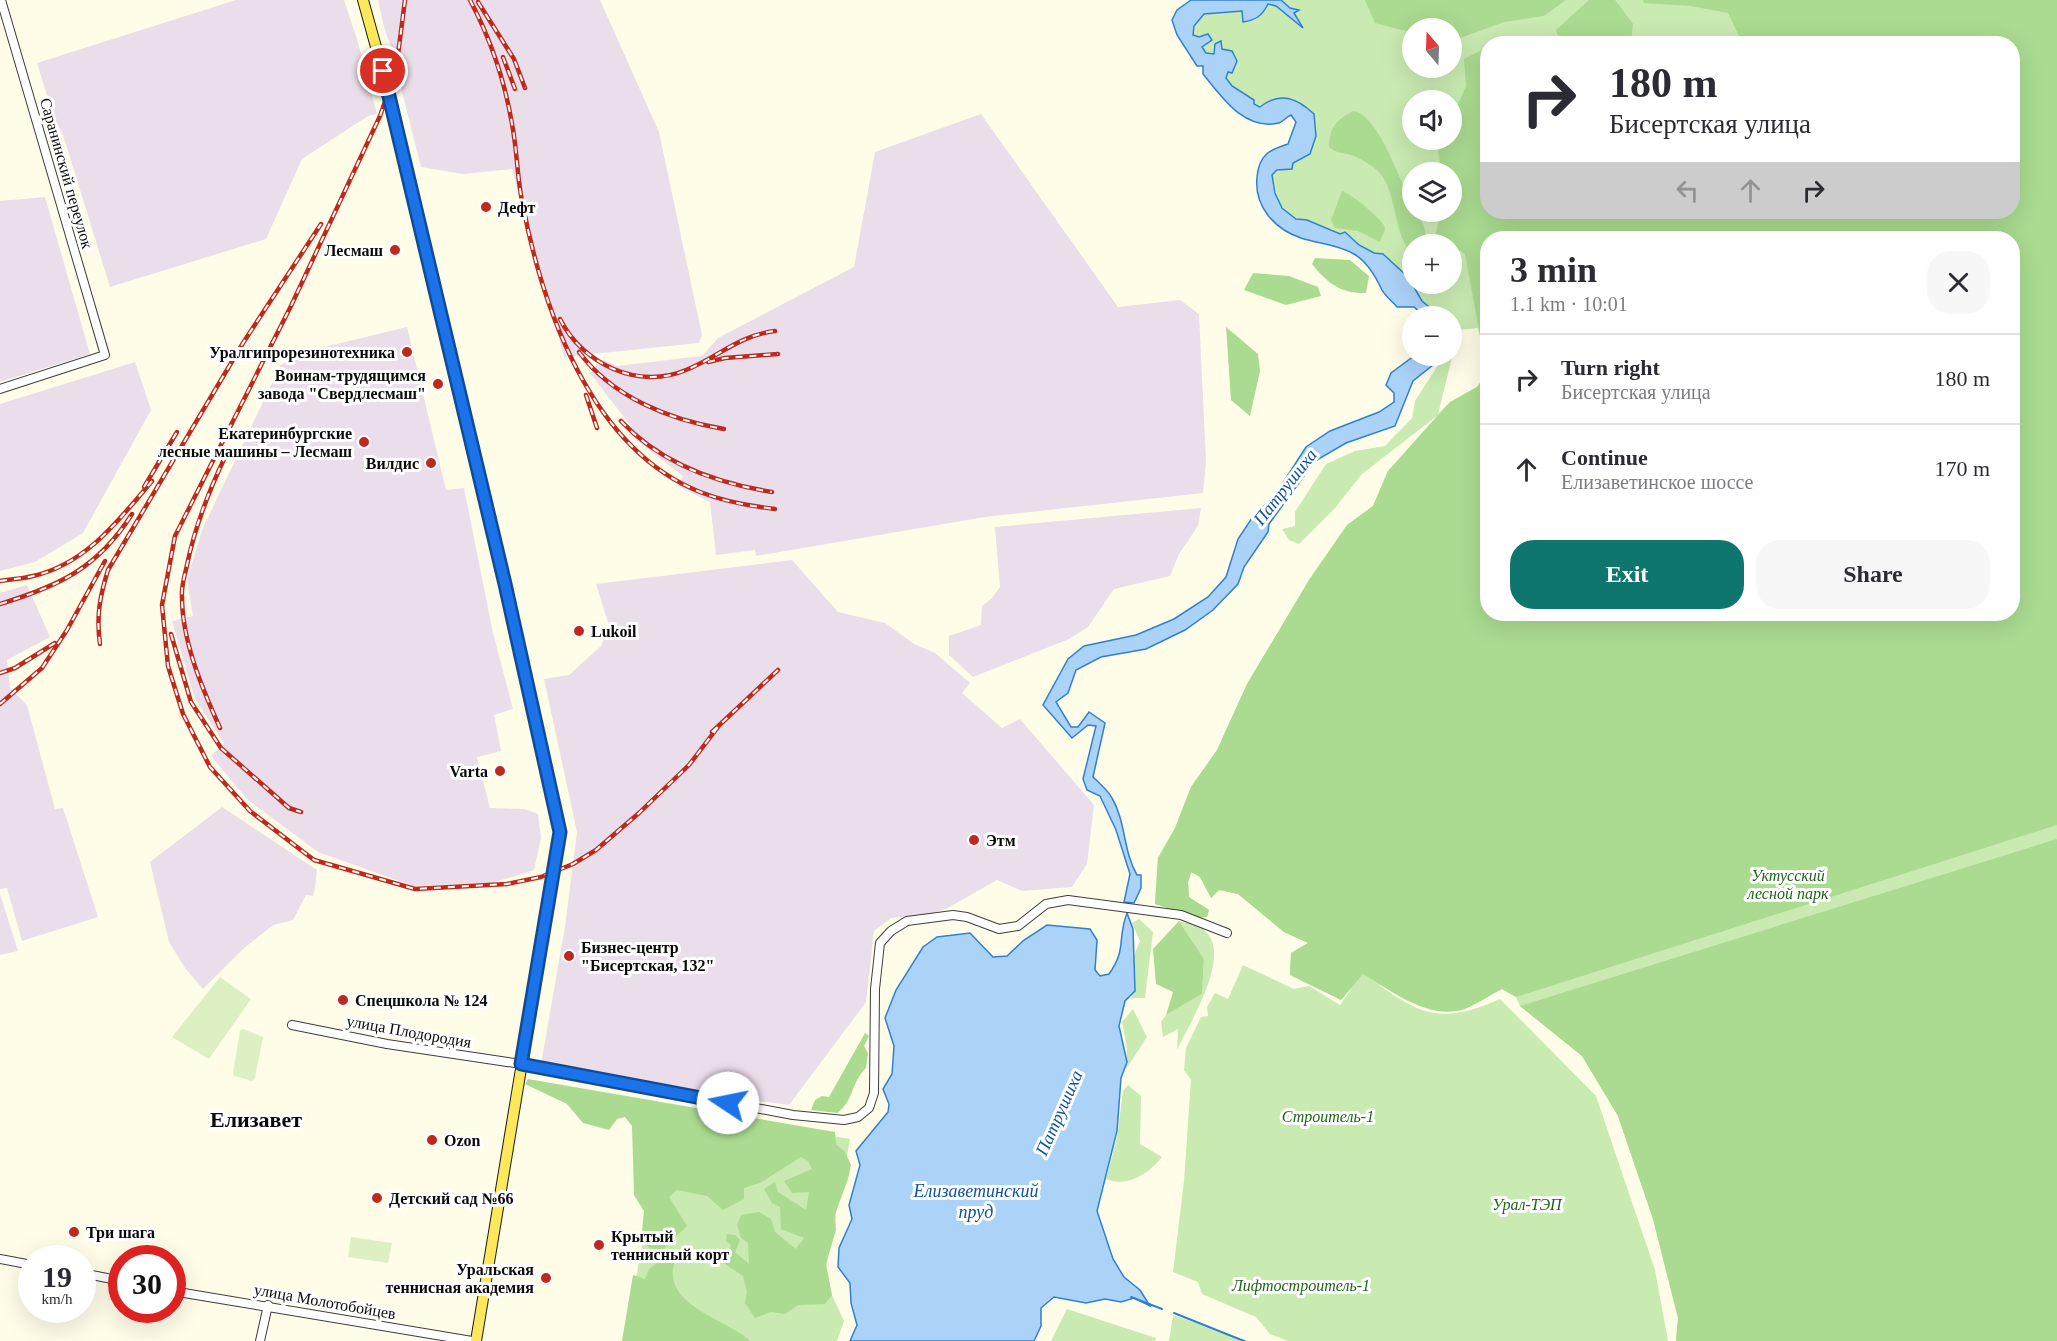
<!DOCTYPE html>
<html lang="en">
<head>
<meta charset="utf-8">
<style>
  :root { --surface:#fff; --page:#f7f7f7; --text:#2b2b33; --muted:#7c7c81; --line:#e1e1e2; --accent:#0f766e }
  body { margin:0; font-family:Georgia,serif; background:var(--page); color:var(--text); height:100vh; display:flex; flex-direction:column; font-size:22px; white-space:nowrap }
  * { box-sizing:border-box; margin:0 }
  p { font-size:20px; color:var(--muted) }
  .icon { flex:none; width:33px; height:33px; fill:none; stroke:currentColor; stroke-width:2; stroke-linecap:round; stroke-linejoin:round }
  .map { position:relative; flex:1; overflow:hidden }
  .drawer { position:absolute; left:1480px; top:231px; width:540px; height:390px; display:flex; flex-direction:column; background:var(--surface); border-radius:24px; box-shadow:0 6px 24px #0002 }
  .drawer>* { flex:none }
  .banner { position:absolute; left:1480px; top:36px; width:540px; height:183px; border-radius:24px; box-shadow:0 6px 24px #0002; background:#fff; color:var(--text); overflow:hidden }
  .needle { width:39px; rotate:341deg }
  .controls { position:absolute; left:1402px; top:18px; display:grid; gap:12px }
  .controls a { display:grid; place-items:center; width:60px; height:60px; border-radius:50%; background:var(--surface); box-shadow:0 6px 24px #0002; font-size:30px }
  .speed { position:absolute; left:18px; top:1245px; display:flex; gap:12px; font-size:30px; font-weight:700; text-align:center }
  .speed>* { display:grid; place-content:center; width:78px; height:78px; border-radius:50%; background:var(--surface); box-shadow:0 6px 24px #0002; line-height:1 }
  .speed small { font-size:15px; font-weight:400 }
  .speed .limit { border:9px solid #d22; background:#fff; color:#111 }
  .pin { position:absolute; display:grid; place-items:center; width:51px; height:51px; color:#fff; margin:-26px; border:3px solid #fff; border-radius:50%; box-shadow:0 2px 6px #0007 }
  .me { position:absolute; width:66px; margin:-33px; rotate:281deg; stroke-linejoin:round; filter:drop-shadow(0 0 4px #0008) }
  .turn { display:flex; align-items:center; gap:21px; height:126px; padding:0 30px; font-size:27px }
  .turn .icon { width:78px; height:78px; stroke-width:2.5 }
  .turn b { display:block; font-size:42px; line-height:51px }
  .lanes { display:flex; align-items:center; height:57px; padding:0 30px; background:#0003; justify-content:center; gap:30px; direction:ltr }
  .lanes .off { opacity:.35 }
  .round { display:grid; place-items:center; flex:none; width:63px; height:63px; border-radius:24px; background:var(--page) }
  .overview { display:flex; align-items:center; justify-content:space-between; height:102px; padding:0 30px }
  h1 { font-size:36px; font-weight:700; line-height:45px }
  .cta { display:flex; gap:12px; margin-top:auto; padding:12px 30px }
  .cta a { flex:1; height:69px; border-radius:24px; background:var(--accent); color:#fff; font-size:24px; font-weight:700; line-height:69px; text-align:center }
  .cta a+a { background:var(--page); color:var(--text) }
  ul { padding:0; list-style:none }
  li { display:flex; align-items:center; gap:18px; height:90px; padding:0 30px; border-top:2px solid var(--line) }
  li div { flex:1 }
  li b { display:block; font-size:22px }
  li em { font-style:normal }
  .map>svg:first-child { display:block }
  .industrial { fill:#eadeea }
  .green { fill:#c9eab1; fill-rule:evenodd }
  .forest { fill:#aadb90; fill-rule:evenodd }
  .pitch { fill:#dcf0c3 }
  .water { fill:#abd3f8; stroke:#3080d1; stroke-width:1.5 }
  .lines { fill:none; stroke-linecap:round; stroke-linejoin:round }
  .stream { stroke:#3080d1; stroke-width:2 }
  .minor-casing { stroke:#3d3d3d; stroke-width:10 }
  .major-casing { stroke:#1b1b1b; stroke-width:12 }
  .minor { stroke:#fff; stroke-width:8 }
  .major { stroke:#fde75a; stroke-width:10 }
  .rail-casing { stroke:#be291f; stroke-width:4.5 }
  .rail { stroke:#fff; stroke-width:2; stroke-dasharray:7; stroke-linecap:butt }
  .route-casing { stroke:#114b97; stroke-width:15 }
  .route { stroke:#1a73e8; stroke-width:10 }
  .poi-dot { fill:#be291f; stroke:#fff; stroke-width:2 }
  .labels { text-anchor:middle; stroke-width:6; stroke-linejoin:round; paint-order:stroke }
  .street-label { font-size:16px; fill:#0a0a0a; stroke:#fff }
  .poi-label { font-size:16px; font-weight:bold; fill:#0a0a0a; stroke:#fff; text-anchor:start }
  .park-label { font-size:16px; font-style:italic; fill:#21631a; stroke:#fff }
  .water-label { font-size:18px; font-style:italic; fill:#11529e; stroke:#fff }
  .district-label { font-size:22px; font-weight:bold; fill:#0a0a0a; stroke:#fff }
</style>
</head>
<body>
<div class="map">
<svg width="2057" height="1341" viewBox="0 0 2057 1341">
  <rect width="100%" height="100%" fill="#fffde8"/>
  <!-- industrial -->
  <g class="industrial">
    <path d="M236 0H344L357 39 377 114 368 116 302 159 266 239 110 287 63 135 54 118 37 63Z"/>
    <path d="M378 0H600L659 132 702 335 699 343 564 357 512 169 463 174 421 167 398 76 400 69 385 31Z"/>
    <path d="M981 114 1118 307 1180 300 1199 314 1206 461 1203 493 985 517 756 556 755 550 716 555 710 502 678 486 683 476 629 434 633 429 590 373 603 360 617 366 702 356 718 338 854 267 875 152Z"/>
    <path d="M45 197 90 354 0 382V201Z"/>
    <path d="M407 327 446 490 464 488 493 633 513 709 494 715 501 751 477 757 490 808 525 809 538 814 541 838 534 870 492 883 413 886 318 852 247 799 211 756 224 743 195 699 172 621 193 616 187 580 202 530 281 364 296 360 295 354Z"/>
    <path d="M135 362 151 410 83 533 35 562 0 571V404Z"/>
    <path d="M1201 508 1198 526 1179 554 1170 576 1114 589 1088 627 1069 639 973 677 949 655V636L981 625 982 606 992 598 1000 587 995 527Z"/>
    <path d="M792 560 838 612 885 623 914 644 935 653 970 683 962 693 1002 728 1020 719 1094 805 1087 864 1072 887 1022 891 997 880 946 909 930 914 891 918 874 931 866 1002 789 1105 729 1097 541 1064 565 927 577 832 544 679 569 675 601 646 609 626 596 584Z"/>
    <path d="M27 585 50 637 7 660 10 688 27 705 55 809 63 808 98 917 22 941 7 888 0 889V593Z"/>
    <path d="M222 807 317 870 315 888 313 896 306 895 293 920 273 925 243 949 203 989 185 968 169 942 150 862Z"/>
    <path d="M0 894 18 951 0 955Z"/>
  </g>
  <!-- green -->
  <g class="green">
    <path d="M1281 0H2057V1341H1676L1678 1318 1653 1219 1618 1116 1582 1056 1520 1006 1516 997 1502 989C1467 1007 1450 1019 1411 1002 1399 997 1389 989 1378 984 1424 1019 1448 1022 1500 999L1596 1096 1655 1270 1668 1341H1288L1270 1334 1256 1317 1202 1294 1198 1282 1173 1272 1184 1181 1191 1080 1184 1070 1186 1048 1201 1017 1208 1016 1207 1007 1215 993 1228 999 1243 965 1294 989 1309 986 1340 1005 1353 986 1341 1000 1290 975 1291 953 1308 943 1284 932 1238 894 1219 890 1211 898 1200 877 1192 872 1188 882 1189 897 1209 910 1207 917 1155 904 1158 858 1175 828 1191 787 1217 750 1247 684 1309 580 1347 525 1373 506 1388 471 1437 416 1362 474 1335 508 1299 544 1289 540 1282 529 1295 526V512L1326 464 1355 451 1385 446 1412 418 1415 401 1444 356H1452V341L1455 346 1438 414 1450 402 1477 387 1488 373 1478 328 1459 330 1452 325V316H1440L1422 301 1408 277 1383 254 1375 253 1359 245 1345 232 1340 234 1307 220 1296 219 1279 204 1272 175 1293 163 1314 114 1254 104V100L1232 86 1226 77 1228 72 1221 41 1214 54 1206 53 1199 37 1193 35 1194 26 1204 14 1243 11V22L1255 20 1268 4 1276 6 1301 25 1294 13 1298 10 1290 8ZM1413 28H1452V68H1413ZM1488 44H2013V212H1488ZM1413 100H1452V140H1413ZM1413 172H1452V212H1413ZM1488 238H2013V614H1488ZM1413 244H1452V284H1413Z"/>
    <path d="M1139 919 1153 932 1145 998H1131L1135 983 1130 965 1140 941 1132 923Z"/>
    <path d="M1179 921C1185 923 1195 924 1201 928 1237 950 1189 1023 1177 1050L1178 1029 1163 1037 1161 1022 1166 1015 1202 994 1204 959Z"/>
    <path d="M1133 1009 1147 1037 1126 1069 1127 1049 1122 1022Z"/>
    <path d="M1128 1085 1141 1096 1140 1144 1162 1157C1149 1173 1128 1188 1106 1179L1117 1138 1123 1091Z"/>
    <path d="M666 1108 850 1139 824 1278 844 1321 837 1341H625Z"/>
    <path d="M1067 1309 1156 1338 1155 1341H1051Z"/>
    <path d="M1173 1315 1248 1341H1169Z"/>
  </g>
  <!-- forest -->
  <g class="forest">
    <path d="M1365 0H1566L1544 16 1504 22 1452 41V28H1413V33L1375 23Z"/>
    <path d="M1589 0H1615L1633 24 1631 43H1560L1556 30Z"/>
    <path d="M1643 0H2057V825L1516 997 1502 989C1490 995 1477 1004 1465 1009 1429 1021 1392 991 1363 974L1341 1000 1290 975 1291 953 1308 943 1284 932 1238 894 1219 890 1211 898 1200 877 1191 872 1188 882 1189 897 1209 910 1207 917 1196 918 1155 904 1158 858 1175 828 1191 787 1217 750 1247 684 1309 580 1347 525 1373 506 1388 471 1450 402 1477 387 1487 373 1465 254 1447 242 1433 244 1441 212H1452V172H1442L1438 151 1443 140H1452V118L1466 86 1464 59 1488 47V212H2013V44L1739 43 1740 38 1728 13 1691 6 1644 3ZM1488 238H2013V614H1488Z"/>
    <path d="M1353 111C1379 114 1400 183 1413 206V212H1416C1423 223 1428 231 1425 244H1413V253C1393 239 1398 192 1379 172 1373 166 1359 157 1351 155 1342 152 1337 154 1329 147 1330 126 1335 122 1353 111Z"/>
    <path d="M1342 191C1350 193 1385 221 1385 228 1385 232 1381 238 1380 242L1358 231 1335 228 1331 220Z"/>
    <path d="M1315 258 1350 260 1369 276 1366 293C1341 294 1327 283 1312 264Z"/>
    <path d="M1253 273 1289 276 1318 287 1321 296 1286 305 1244 290Z"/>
    <path d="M1226 327 1258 354 1260 371 1250 416 1231 400Z"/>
    <path d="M2057 839V1341H1676L1678 1318 1653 1219 1618 1116 1582 1056 1520 1006Z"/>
    <path d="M1179 921 1204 959 1202 994 1166 1015 1173 992 1156 984 1153 949Z"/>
    <path d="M865 1033 869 1036 864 1046 868 1053 866 1068C851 1082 854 1101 837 1113L811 1110 815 1100 822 1096 829 1097Z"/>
    <path d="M528 1079 835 1132 836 1144 845 1152 851 1165 848 1179 835 1214 836 1230 826 1264 832 1295 825 1304 798 1305 785 1314 771 1312 755 1318 745 1303 747 1292 743 1276 725 1264 720 1255 723 1251 730 1249 731 1245 726 1241 727 1234 735 1235 740 1240 735 1252 749 1264 748 1243 741 1238 737 1225 741 1215 759 1212 771 1219 775 1232 796 1249 804 1238 781 1229 780 1207 772 1203 764 1189 775 1182 778 1192 806 1210 809 1192 792 1193 784 1181 812 1169 808 1161 801 1157 760 1183 744 1188V1199L723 1210 707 1196 677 1190 669 1197 687 1226 658 1254 648 1247 642 1231 644 1211 634 1195 632 1126 625 1117 617 1119 609 1130 583 1123 567 1104 525 1084Z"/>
    <path d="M669 1254 676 1258C657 1305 726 1318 750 1341H622L633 1275 645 1279 649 1269Z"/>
  </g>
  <!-- pitch -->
  <g class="pitch">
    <path d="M220 977 251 999 209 1059 172 1037Z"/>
    <path d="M243 1029 263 1037 255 1078 252 1081 234 1076 233 1072 240 1031Z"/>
    <path d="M351 1237 392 1243 388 1263 348 1257Z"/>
  </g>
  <!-- water -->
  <g class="water">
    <path d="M1191 0H1281L1290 8 1299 10 1294 13 1303 28 1276 6 1268 4C1262 16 1256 20 1243 22L1242 11 1204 14 1194 26 1193 35 1199 37 1208 34 1212 40 1202 47 1206 53 1214 54 1215 44 1221 41 1222 49 1232 51 1237 61 1232 73 1228 72 1226 78 1232 86 1254 100V104L1260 107C1280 91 1297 98 1314 114L1316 136 1310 154 1293 163 1292 169 1277 170 1272 175 1275 193 1282 208 1296 219 1307 220 1340 234 1345 232 1359 245 1374 253 1383 254 1408 277 1422 301 1440 316H1424L1414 307H1397C1393 302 1385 296 1382 290 1376 277 1368 262 1354 254 1337 244 1319 244 1301 238 1274 229 1254 206 1257 177 1259 155 1269 150 1288 144L1296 122 1291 115C1286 117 1283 122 1279 123 1244 131 1222 97 1203 74V66H1197L1177 35 1172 20 1177 10Z"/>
    <path d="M1414 356H1438L1433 365 1413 381 1395 426 1346 443 1315 461 1269 524 1268 532 1244 567 1238 584 1213 610 1185 630 1146 649 1101 657 1076 670 1068 693 1056 702 1071 727H1078L1089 712 1105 723 1093 777C1099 783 1108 790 1112 798 1126 822 1123 851 1137 875H1141V888L1134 903 1124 902 1130 874 1116 830 1100 796 1087 790 1083 779 1096 726 1088 725 1072 738 1043 705 1068 659 1084 646 1136 635 1174 619 1208 597 1226 577 1238 539 1252 518 1275 495 1306 447 1330 431 1379 412 1394 402V393L1386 385 1391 373Z"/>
    <path d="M1127 913 1133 929 1135 991 1125 1001 1119 1026 1127 1062 1121 1078 1117 1131 1097 1211 1113 1259 1124 1277 1140 1290 1150 1306 1134 1298 1121 1302 1105 1299 1086 1303 1054 1297 1041 1308V1326L1034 1341H850L857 1325 851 1303 850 1283 838 1267 839 1248 852 1219 849 1205 860 1165 856 1151 888 1112 889 1104 883 1089 892 1074 894 1046 885 1018 896 990 923 947 937 937 970 933 993 957 1007 956 1024 940 1047 925 1090 929 1097 940 1095 970 1100 976 1109 974C1127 949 1117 939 1127 913Z"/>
  </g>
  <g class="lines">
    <!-- stream -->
    <g class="stream">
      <path d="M1131 1297 1162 1309"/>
      <path d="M1174 1313 1244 1341"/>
    </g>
    <defs>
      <g id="minor">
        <path d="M0 389 105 355 1 0"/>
        <path d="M292 1025 387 1044 521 1064 793 1115 844 1120 858 1117 869 1108 874 1093 875 989 880 943 891 931 907 921 953 915 967 917 999 929 1018 926 1046 904 1068 900 1181 915 1227 933"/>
        <path d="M0 1259 32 1265"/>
        <path d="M82 1273 122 1281"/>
        <path d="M172 1291 472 1341"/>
        <path d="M260 1341 268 1305"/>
      </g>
      <path id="major" d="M363 0 389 94 505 584 560 833 476 1341"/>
    </defs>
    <!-- minor casing -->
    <use href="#minor" class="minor-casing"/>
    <!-- major casing -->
    <use href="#major" class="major-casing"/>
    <!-- minor -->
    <use href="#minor" class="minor"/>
    <!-- major -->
    <use href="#major" class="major"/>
    <defs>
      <g id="rail">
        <path d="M405 0 396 70 380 116 291 306 175 536 162 605 168 666 183 714 210 767 250 811 314 860 415 889 507 884 541 877 573 864 596 850 639 813 689 765 718 727"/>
        <path d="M470 0C490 38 505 82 512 124 517 149 517 176 522 201 542 307 590 448 700 492 723 501 749 506 775 509"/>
        <path d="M478 2 514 59 525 88"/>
        <path d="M503 57 515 89"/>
        <path d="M560 319C583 365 639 390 686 370 719 357 737 336 775 331"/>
        <path d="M579 352C612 397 670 420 724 429"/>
        <path d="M708 362 725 358 778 354"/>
        <path d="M586 395 597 428"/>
        <path d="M621 421C661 464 716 483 772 492"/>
        <path d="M144 487 177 432"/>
        <path d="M0 581C11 579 22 579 33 576 86 564 119 520 152 481"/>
        <path d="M0 604C59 586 98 568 132 514"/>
        <path d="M171 634 191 702 221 748 289 808 301 812"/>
        <path d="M100 644C96 616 100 596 108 570L243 343 321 224"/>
        <path d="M0 673 15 668 55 643"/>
        <path d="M0 704 42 668 67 630 105 561"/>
        <path d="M220 728C202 688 182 641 182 597 181 586 185 575 187 565 195 526 208 493 225 457"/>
        <path d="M712 732 778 670"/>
      </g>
    </defs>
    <!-- rail casing -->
    <use href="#rail" class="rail-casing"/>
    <!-- rail -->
    <use href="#rail" class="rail"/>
  </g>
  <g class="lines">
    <defs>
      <path id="route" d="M383 71 505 584 560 832 521 1064 728 1103"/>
    </defs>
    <!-- route casing -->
    <use href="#route" class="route-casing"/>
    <!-- route -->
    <use href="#route" class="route"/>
  </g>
  <!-- markers -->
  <g class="poi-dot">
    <circle cx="486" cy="207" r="6"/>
    <circle cx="395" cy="250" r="6"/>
    <circle cx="407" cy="352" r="6"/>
    <circle cx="438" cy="384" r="6"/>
    <circle cx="364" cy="442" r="6"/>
    <circle cx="431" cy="463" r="6"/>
    <circle cx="579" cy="631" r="6"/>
    <circle cx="500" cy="771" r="6"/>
    <circle cx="974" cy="840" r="6"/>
    <circle cx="569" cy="956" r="6"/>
    <circle cx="343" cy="1000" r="6"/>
    <circle cx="432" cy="1140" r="6"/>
    <circle cx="377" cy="1198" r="6"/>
    <circle cx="74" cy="1232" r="6"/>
    <circle cx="599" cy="1245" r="6"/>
    <circle cx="546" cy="1278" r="6"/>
  </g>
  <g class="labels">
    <!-- street labels -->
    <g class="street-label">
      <text transform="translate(67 173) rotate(74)" y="6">Саранинский переулок</text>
      <text transform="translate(409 1031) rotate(10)" y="6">улица Плодородия</text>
      <text transform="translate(325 1301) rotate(10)" y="6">улица Молотобойцев</text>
    </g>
    <!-- poi labels -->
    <g class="poi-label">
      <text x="498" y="213">Дефт</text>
      <text x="383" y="256" text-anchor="end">Лесмаш</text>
      <text x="395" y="358" text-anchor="end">Уралгипрорезинотехника</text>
      <text x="426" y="381" text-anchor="end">Воинам-трудящимся<tspan x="426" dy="18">завода "Свердлесмаш"</tspan></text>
      <text x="352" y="439" text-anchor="end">Екатеринбургские<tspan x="352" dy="18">лесные машины – Лесмаш</tspan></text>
      <text x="419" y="469" text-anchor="end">Вилдис</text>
      <text x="591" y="637">Lukoil</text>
      <text x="488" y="777" text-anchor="end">Varta</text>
      <text x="986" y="846">Этм</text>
      <text x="581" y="953">Бизнес-центр<tspan x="581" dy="18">"Бисертская, 132"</tspan></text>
      <text x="355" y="1006">Спецшкола № 124</text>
      <text x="444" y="1146">Ozon</text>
      <text x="389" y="1204">Детский сад №66</text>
      <text x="86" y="1238">Три шага</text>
      <text x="611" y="1242">Крытый<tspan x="611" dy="18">теннисный корт</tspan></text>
      <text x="534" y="1275" text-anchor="end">Уральская<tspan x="534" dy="18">теннисная академия</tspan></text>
    </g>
    <!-- park labels -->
    <g class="park-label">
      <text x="1788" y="881">Уктусский<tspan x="1788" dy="18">лесной парк</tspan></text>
      <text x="1328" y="1122">Строитель-1</text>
      <text x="1527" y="1210">Урал-ТЭП</text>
      <text x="1301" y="1291">Лифтостроитель-1</text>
    </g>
    <!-- water labels -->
    <g class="water-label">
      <text transform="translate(1285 487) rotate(-52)" y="6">Патрушиха</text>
      <text transform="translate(1059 1113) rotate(-66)" y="6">Патрушиха</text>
      <text x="976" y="1197">Елизаветинский<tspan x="976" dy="21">пруд</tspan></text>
    </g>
    <!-- district labels -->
    <g class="district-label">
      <text x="256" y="1127">Елизавет</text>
    </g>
  </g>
</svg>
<div class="controls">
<a><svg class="needle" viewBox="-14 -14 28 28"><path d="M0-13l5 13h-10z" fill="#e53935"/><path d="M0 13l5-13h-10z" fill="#7c7c81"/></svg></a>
<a><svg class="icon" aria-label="sound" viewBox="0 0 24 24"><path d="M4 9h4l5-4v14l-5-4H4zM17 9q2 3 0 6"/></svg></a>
<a><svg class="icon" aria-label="layers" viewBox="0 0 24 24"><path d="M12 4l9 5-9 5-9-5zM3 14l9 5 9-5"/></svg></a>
<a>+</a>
<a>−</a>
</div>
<div class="speed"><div>19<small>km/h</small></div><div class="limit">30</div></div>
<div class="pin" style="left:383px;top:71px;background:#d93025"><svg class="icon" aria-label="arrive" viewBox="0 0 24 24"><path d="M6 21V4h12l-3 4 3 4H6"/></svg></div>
<svg class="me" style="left:728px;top:1103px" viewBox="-20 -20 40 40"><circle r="19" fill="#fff"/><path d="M0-13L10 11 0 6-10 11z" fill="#1a73e8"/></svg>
<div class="banner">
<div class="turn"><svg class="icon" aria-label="right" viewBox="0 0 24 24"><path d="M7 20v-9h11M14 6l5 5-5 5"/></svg><div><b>180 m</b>Бисертская улица</div></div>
<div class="lanes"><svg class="icon off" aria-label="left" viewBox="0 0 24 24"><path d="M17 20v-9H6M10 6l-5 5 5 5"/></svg><svg class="icon off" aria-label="ahead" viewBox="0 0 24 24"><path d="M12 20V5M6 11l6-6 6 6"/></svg><svg class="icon" aria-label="right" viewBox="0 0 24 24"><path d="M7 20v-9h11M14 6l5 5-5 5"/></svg></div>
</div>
<section class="drawer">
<div class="overview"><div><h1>3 min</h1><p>1.1 km · 10:01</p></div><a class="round"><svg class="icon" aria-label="close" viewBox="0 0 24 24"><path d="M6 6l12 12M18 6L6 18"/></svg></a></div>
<ul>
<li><svg class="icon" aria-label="right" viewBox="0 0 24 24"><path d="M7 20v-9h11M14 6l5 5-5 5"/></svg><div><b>Turn right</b><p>Бисертская улица</p></div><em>180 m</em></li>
<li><svg class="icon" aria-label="ahead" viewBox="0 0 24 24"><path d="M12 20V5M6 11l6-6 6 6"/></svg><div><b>Continue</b><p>Елизаветинское шоссе</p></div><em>170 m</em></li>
</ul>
<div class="cta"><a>Exit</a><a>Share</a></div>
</section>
</div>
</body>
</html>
